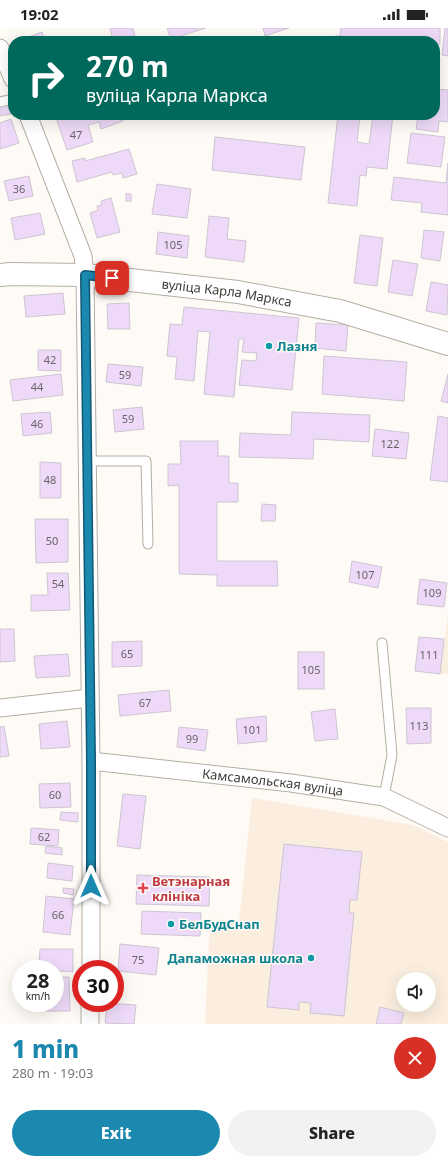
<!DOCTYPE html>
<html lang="en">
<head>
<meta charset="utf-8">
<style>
  :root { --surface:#fff; --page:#f2f2f2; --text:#222; --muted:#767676; --accent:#1b88af }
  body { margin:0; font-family:"Noto Sans",sans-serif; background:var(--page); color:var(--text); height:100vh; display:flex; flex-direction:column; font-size:15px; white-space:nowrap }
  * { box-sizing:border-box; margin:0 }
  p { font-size:13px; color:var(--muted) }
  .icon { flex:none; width:22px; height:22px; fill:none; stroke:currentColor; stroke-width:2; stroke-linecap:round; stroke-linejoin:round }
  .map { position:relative; height:996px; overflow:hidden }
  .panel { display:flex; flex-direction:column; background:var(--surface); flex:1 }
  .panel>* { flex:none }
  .hud { position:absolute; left:8px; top:8px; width:432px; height:84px; border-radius:16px; box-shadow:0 4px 16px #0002; background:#00695c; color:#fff; overflow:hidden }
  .controls { position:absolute; left:396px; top:944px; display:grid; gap:8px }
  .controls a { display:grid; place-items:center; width:40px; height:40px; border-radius:50%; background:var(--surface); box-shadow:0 4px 16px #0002; font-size:20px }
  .speed { position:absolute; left:12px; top:932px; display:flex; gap:8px; font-size:20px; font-weight:700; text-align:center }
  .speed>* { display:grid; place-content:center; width:52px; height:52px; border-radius:50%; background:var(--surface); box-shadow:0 4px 16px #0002; line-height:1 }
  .speed small { font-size:10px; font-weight:400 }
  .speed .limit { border:6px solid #d22; background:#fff; color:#111 }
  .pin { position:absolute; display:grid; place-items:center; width:34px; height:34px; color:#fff; margin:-17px; border-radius:8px; box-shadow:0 2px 6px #0006 }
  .me { position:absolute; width:44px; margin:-22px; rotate:0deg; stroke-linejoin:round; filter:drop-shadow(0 0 3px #0008) }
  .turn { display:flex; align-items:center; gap:14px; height:84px; padding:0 12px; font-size:18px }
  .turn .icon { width:52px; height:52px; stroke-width:2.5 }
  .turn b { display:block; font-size:28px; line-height:34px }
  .round { display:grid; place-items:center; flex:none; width:42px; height:42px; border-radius:21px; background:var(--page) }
  .overview { display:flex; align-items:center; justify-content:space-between; height:68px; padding:0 12px }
  h1 { font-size:24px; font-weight:800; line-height:30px; color:var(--accent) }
  .button { display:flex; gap:8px; margin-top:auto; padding:8px 12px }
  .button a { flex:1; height:46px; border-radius:24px; background:var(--accent); color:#fff; font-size:16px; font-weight:800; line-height:46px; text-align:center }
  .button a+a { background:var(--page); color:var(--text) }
  .status { display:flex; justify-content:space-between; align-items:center; height:28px; padding:0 20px; background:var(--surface); direction:ltr }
  .status svg { height:11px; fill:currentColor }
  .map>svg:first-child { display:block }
  .built { fill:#fceede; fill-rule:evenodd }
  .building { fill:#eedaf8; stroke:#cdc6d1 }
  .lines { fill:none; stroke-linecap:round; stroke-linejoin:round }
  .lane-casing { stroke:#b5ada3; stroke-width:11 }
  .street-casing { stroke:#b5ada3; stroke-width:19 }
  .secondary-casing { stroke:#b5ada3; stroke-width:24 }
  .lane { stroke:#fff; stroke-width:9 }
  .street { stroke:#fff; stroke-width:17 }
  .secondary { stroke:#fff; stroke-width:22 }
  .route-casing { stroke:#125872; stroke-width:10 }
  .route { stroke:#1b88af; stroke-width:7 }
  .culture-dot { fill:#0f9aa8; stroke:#fefbf7; stroke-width:1.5 }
  .health-dot { fill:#e0444e; stroke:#fefbf7; stroke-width:1.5 }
  .labels { text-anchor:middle; stroke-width:3; stroke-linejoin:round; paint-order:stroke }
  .number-label { font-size:11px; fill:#6b6367 }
  .street-label { font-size:13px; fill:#3f3b37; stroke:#fefbf7 }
  .culture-label { font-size:13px; font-weight:bold; fill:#0d838f; stroke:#fefbf7; text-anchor:start }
  .health-label { font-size:13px; font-weight:bold; fill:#be3a42; stroke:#fefbf7; text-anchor:start }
</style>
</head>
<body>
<div class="status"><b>19:02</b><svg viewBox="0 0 49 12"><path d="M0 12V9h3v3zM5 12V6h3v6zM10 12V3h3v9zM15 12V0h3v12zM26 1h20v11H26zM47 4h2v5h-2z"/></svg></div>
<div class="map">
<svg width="448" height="996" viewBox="0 0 448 996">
  <rect width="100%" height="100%" fill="#fefbf7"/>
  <!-- built -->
  <g class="built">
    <path d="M448 586V646H440Z"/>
    <path d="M252 770 413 797 448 814V996H205L210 891 239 893ZM403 951H429V977H403Z"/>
  </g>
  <!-- building -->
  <g class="building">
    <path d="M110 0H133L136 12 113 13Z"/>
    <path d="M167 0H206L171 11Z"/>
    <path d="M263 0H289L265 8Z"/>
    <path d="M341 0H440V16H435V13H335V8H340Z"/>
    <path d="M445 0H448V28L442 27Z"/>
    <path d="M42 4 45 13H18Z"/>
    <path d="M435 61 448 62V94L439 93 438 104 416 101 418 87H435Z"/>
    <path d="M7 74 11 86 0 88V77Z"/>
    <path d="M55 87H121L123 93 101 101 99 94 88 97 93 114 67 122Z"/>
    <path d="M338 87H360L357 114 369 116 373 87H393L387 141 367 139 366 148 360 147 357 178 328 175Z"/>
    <path d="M11 91 19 115 0 121V95Z"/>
    <path d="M411 105 445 109 441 139 407 135Z"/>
    <path d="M215 109 305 119 301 152 212 142Z"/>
    <path d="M129 121 137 146 123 150 122 145 113 147 112 144 77 154 72 133 85 130V133Z"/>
    <path d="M448 135V187L421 184 422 175 391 172 394 149 446 155Z"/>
    <path d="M29 148 33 168 9 173 4 153Z"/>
    <path d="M157 156 191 161 187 190 152 186Z"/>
    <rect x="126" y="166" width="5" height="7"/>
    <path d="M111 170 120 204 97 210 90 185 98 182 97 178 102 177 101 173Z"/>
    <path d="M40 185 45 206 15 212 11 190Z"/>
    <path d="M209 188 229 190 227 211 246 213 244 234 205 229Z"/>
    <path d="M424 202 444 204 440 233 421 230Z"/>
    <path d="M158 204 189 208 187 230 156 226Z"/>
    <path d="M360 207 383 210 377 258 354 255Z"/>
    <path d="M393 232 418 236 412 268 388 264Z"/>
    <path d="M431 254 448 257 447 287 426 283Z"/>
    <path d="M63 265 65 286 26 289 24 268Z"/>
    <path d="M129 275 130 301H108L107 276Z"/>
    <path d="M184 279 299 290 292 362 239 357 242 332 256 333 257 325 242 324 244 311H239L234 369 204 366 210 304 198 303 194 353 175 351 177 329 167 328 170 296 182 297Z"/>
    <path d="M316 295 348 297 346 323 315 320Z"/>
    <path d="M38 322H61V343L38 342Z"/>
    <path d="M324 328 407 334 404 373 322 366Z"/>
    <path d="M108 336 143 339 141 358 106 354Z"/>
    <path d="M61 346 63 367 13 373 10 352Z"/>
    <path d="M448 346V375L441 373Z"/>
    <path d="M142 379 144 401 115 404 113 382Z"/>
    <path d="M50 384 52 405 23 408 21 386Z"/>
    <path d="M292 384 370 387 369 414 314 411 313 431 239 429 240 405 291 407Z"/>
    <path d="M438 388 448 390V454L430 452Z"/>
    <path d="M375 401 409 405 406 431 372 428Z"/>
    <path d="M180 413H218V428H229V455H238V474H217V533H277L278 558H217V547L179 546V457L168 458V436H181Z"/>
    <path d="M40 434 61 435V470H40Z"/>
    <path d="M262 476 276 477 275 493H261Z"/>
    <path d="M35 491H68V534L36 535Z"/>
    <path d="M352 533 382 539 378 560 349 554Z"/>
    <path d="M47 545H68L70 582 31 583V567H48Z"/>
    <path d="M420 551 447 555 444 579 417 576Z"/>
    <path d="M0 601H14L15 633 0 634Z"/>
    <path d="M419 609 444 611 440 646 415 643Z"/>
    <path d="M142 613V638L112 639V614Z"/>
    <rect x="298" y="624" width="26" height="37"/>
    <path d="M68 626 70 648 36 650 34 628Z"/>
    <path d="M169 662 171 683 120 688 118 667Z"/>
    <path d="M406 680H431V715L407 716Z"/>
    <path d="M335 681 338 711 315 713 311 684Z"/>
    <path d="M266 688 267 713 238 716 236 691Z"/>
    <path d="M67 693 70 719 41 721 39 696Z"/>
    <path d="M4 698 9 728 0 729V699Z"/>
    <path d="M179 699 208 702 205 723 177 719Z"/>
    <path d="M70 755 71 779 40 780 39 756Z"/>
    <path d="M123 766 146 768 140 821 117 818Z"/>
    <path d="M61 784 78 785V794L60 792Z"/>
    <path d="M31 800 59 802 58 818 30 816Z"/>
    <path d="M284 816 362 824 357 872H350L349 885H354L344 988 310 985 311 975 299 974V982L267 979Z"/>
    <path d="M46 818 62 820V827L45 825Z"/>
    <path d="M48 835 73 838 72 853 47 850Z"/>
    <path d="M137 847 210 849 209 878 136 876Z"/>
    <path d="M63 860 74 861 73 867 63 865Z"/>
    <path d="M46 868 74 871 70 907 43 904Z"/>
    <path d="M142 883 201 885 200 908 141 906Z"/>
    <path d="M120 916 159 920 156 947 118 943Z"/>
    <path d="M40 921H73V944L39 941Z"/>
    <path d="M55 949H69L70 983H46V975H55Z"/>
    <path d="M107 975 136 977 134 996 105 995Z"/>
    <path d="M380 979 404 985 401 996H376Z"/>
  </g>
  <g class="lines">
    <defs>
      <g id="lane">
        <path d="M0 74 13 71"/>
        <path d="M87 433H146L148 516"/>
        <path d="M382 615 392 727 384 769"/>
      </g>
      <g id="street">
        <path d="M0 20 13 51"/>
        <path d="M28 87 83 228 85 247 91 733V941"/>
        <path d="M0 680 90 670"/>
        <path id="s1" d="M91 733 291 755 384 769 448 800"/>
        <path d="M90 996V975"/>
      </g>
      <g id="secondary">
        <path id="s2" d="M0 247 10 246 85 247 238 264 340 283 448 316"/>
      </g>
    </defs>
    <!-- lane casing -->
    <use href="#lane" class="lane-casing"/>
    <!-- street casing -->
    <use href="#street" class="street-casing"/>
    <!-- secondary casing -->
    <use href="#secondary" class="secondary-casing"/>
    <!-- lane -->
    <use href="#lane" class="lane"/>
    <!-- street -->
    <use href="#street" class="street"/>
    <!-- secondary -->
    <use href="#secondary" class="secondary"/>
  </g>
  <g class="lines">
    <defs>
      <path id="route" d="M91 858V733L85 247 112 250"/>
    </defs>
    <!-- route casing -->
    <use href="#route" class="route-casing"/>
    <!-- route -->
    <use href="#route" class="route"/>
  </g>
  <!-- markers -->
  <g class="culture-dot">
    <circle cx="269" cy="318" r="4"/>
    <circle cx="171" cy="896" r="4"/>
    <circle cx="311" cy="930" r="4"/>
  </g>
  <path class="health-dot" d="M141 854h4v4h4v4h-4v4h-4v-4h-4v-4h4z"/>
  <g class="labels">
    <!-- number labels -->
    <g class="number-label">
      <text x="76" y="111">47</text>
      <text x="19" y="165">36</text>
      <text x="173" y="221">105</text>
      <text x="50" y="336">42</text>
      <text x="125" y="351">59</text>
      <text x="37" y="363">44</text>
      <text x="128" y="395">59</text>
      <text x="37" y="400">46</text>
      <text x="390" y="420">122</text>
      <text x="50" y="456">48</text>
      <text x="52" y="517">50</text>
      <text x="365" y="551">107</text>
      <text x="58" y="560">54</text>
      <text x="432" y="569">109</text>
      <text x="127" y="630">65</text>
      <text x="429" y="631">111</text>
      <text x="311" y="646">105</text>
      <text x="145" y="679">67</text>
      <text x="419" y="702">113</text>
      <text x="252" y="706">101</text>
      <text x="192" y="715">99</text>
      <text x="55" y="771">60</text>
      <text x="44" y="813">62</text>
      <text x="58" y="891">66</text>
      <text x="138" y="936">75</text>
    </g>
    <!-- street labels -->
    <g class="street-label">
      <text dy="5" stroke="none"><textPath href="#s2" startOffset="228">вуліца Карла Маркса</textPath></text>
      <text dy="5" stroke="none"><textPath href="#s1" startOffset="183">Камсамольская вуліца</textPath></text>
    </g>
    <!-- culture labels -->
    <g class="culture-label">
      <text x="277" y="323">Лазня</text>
      <text x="179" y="901">БелБудСнап</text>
      <text x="303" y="935" text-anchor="end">Дапаможная школа</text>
    </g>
    <!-- health labels -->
    <g class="health-label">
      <text x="152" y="858">Ветэнарная<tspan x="152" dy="15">клініка</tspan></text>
    </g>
  </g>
</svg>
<div class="controls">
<a><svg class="icon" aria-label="sound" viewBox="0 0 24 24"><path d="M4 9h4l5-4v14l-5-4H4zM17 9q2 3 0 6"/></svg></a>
</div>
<div class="speed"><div>28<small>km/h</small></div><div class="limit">30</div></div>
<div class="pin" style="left:112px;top:250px;background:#d93025"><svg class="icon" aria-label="arrive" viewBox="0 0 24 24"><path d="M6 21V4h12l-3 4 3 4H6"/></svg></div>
<svg class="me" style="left:91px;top:858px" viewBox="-20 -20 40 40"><path d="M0-17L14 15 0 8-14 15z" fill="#1b88af" stroke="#fff" stroke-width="4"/></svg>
<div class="hud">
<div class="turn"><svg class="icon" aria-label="right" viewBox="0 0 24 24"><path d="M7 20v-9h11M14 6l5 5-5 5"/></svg><div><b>270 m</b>вуліца Карла Маркса</div></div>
</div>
</div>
<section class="panel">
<div class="overview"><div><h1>1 min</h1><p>280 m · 19:03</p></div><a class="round" style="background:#d93025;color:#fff"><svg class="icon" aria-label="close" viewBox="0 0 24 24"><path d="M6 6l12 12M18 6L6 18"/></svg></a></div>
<div class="button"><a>Exit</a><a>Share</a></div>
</section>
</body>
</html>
